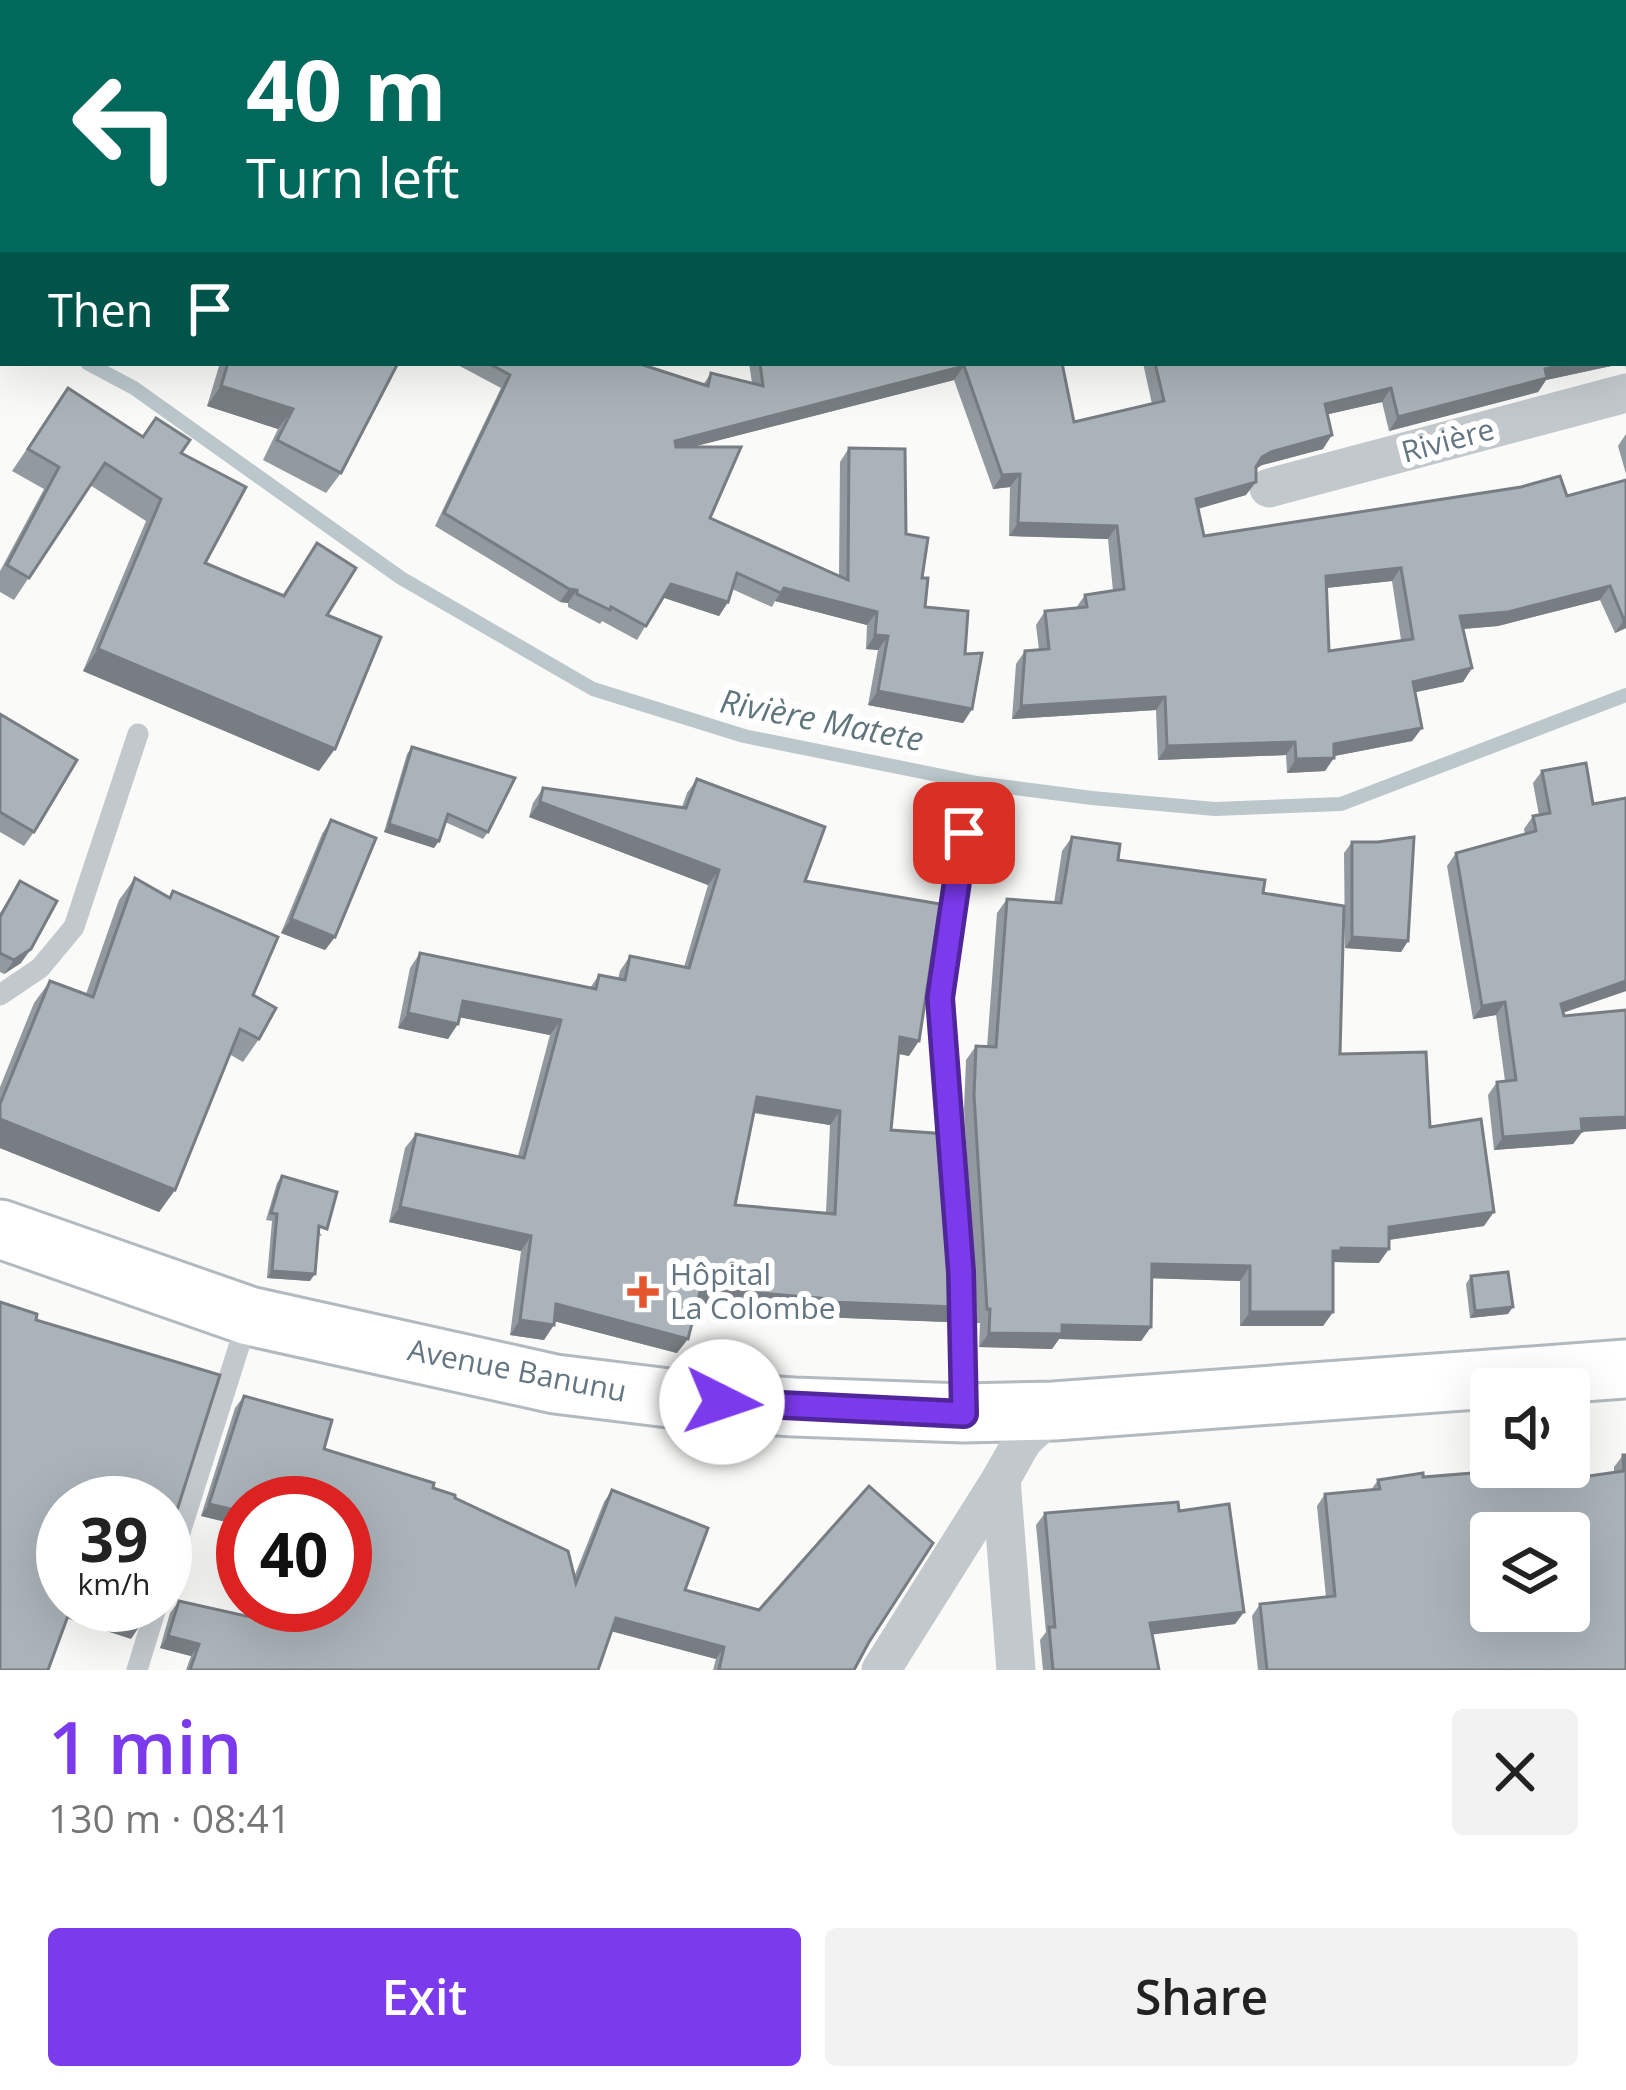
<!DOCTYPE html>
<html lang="en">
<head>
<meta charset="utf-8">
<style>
  :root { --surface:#fff; --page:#f2f2f2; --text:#222; --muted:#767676; --accent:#7c3aed }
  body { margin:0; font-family:"Open Sans",sans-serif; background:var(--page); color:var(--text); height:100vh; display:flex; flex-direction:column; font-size:45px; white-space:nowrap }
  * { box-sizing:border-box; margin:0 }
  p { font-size:39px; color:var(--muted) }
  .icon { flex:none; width:66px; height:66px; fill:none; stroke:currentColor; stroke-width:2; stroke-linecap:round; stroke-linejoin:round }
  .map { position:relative; height:1670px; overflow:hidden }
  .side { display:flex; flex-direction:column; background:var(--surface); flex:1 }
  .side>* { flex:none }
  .banner { position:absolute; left:0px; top:0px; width:1626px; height:366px; box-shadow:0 12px 48px #0002; background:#00695c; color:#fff; overflow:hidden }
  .fabs { position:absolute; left:1470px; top:1368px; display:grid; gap:24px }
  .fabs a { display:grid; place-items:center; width:120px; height:120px; border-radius:12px; background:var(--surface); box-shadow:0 12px 48px #0002; font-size:60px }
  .speed { position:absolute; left:36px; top:1476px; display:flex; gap:24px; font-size:60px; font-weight:700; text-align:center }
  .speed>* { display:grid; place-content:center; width:156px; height:156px; border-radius:50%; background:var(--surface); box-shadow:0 12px 48px #0002; line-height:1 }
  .speed small { font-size:30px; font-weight:400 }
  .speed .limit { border:18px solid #d22; background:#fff; color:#111 }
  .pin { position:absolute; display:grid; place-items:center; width:102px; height:102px; color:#fff; margin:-51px; border-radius:24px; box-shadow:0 6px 18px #0006 }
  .me { position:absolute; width:132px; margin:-66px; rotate:94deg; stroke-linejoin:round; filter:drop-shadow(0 0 9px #0008) }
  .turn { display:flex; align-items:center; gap:42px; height:252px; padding:0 48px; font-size:54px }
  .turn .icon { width:156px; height:156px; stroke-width:2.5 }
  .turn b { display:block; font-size:84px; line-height:102px }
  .then { display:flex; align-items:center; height:114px; padding:0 48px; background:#0003; gap:24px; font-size:45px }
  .round { display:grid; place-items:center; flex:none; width:126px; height:126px; border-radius:12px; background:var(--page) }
  .head { display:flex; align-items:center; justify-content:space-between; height:204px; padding:0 48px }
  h1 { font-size:72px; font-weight:600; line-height:90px; color:var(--accent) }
  .button { display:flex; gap:24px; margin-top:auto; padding:24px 48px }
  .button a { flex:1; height:138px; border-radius:12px; background:var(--accent); color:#fff; font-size:48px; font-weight:600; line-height:138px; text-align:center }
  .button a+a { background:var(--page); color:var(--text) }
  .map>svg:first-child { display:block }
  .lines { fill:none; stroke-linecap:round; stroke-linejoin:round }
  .stream { stroke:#bbc7cb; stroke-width:14 }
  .secondary-casing { stroke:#b3babf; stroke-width:63 }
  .lane { stroke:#c3c8cc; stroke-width:21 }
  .street { stroke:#c3c8cc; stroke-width:39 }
  .secondary { stroke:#fff; stroke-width:57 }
  .wall { fill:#929a9f; fill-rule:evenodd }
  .shaded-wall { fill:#777d82 }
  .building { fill:#aab3b9; stroke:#777d82; stroke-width:3; fill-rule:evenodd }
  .route-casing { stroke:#51269a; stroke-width:30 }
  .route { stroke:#7c3aed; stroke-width:21 }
  .poi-dot { fill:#e4572e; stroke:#fff; stroke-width:4.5 }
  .labels { text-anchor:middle; stroke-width:12; stroke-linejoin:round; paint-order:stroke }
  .street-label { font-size:30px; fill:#657683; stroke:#fff }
  .poi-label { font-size:30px; fill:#657683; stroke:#fff; text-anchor:start }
  .water-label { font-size:33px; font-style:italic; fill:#60757c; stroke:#fff }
</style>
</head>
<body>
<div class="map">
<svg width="1626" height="1670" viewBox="0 0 1626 1670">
  <rect width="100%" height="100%" fill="#fafaf8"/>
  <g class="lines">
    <!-- stream -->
    <g class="stream">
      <path d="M0 318 3 319"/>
      <path d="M87 363 134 388 401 578 593 689 744 736 977 783 1092 798 1215 809 1341 804 1626 695"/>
    </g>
    <defs>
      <path id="secondary" d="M0 1229 249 1316 555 1384 685 1400 794 1407 964 1413 1054 1411 1626 1369"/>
    </defs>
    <!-- secondary casing -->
    <use href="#secondary" class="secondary-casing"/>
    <!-- lane -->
    <g class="lane">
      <path d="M964 833 941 998 961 1272 964 1413"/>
      <path d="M0 995 40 968 74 927 138 734"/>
      <path d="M165 1580 248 1318"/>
      <path d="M137 1670 157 1605"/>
    </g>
    <!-- street -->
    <g class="street">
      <path d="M334 0 343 3"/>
      <path d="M731 3 733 0"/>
      <path d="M1007 3 1017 0"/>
      <path d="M1623 86H1626"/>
      <path d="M1269 488 1626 393"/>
      <path d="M881 1670 1001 1479"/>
      <path d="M1016 1670 1001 1479 1023 1440 1054 1411"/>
    </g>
    <!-- secondary -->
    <use href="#secondary" class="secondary"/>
  </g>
  <!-- wall -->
  <g class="wall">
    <path d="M806 0H832L830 3H811Z"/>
    <path d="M1626 139V369L1625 363 1546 380 1538 392 1389 431 1382 402 1328 414 1323 449 1262 465 1256 469 1246 495 1198 509 1204 536 1567 496 1626 480V628L1615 633 1600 600 1498 626 1463 629 1472 668 1463 682 1415 692 1422 728 1412 741 1334 756 1325 771 1287 773 1286 755 1158 760 1156 710 1012 719 1016 664 1025 651 1039 650 1036 625 1045 611 1076 608 1085 595 1113 591 1108 539 1009 536 1010 487 993 489 954 380 692 447 710 518 839 576 840 462 849 448 906 534 922 578 925 607 965 654 972 709 963 723 868 705 878 650 866 649 867 625 775 601 772 607 732 589 728 602 719 616 663 597 637 640 602 621 600 624 568 607V603L560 602 435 526 501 388 454 363H637L703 385 711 373 752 383 749 363H1062L1074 422 1152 404 1143 363H1623ZM1392 581 1401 640 1329 651 1326 588Z"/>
    <path d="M220 363H398L341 473 326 493 263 460 278 429 207 406Z"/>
    <path d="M68 388 142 437 156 418 181 453 205 563 282 596 317 543 327 615 319 771 83 671 146 521 90 485 14 600 0 592V571L44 489 12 471Z"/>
    <path d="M1626 434V474L1618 446Z"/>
    <path d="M0 714 34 832 24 846 0 832Z"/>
    <path d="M412 747 488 832 483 839 445 822 434 848 384 832 407 754Z"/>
    <path d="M1542 771 1593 804 1626 798V991L1563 1013 1582 1132 1573 1144 1494 1150 1488 1095 1497 1082 1505 1081 1496 1015 1473 1019 1447 866 1456 853 1525 834 1524 829 1533 816 1539 815 1533 783Z"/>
    <path d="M697 779 805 881 909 1056 899 1054 891 1130 957 1307 947 1322 819 1317V1314L697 1303 677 1353 554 1321 544 1340 510 1335 521 1251 389 1222 405 1148 416 1134 518 1156 550 1035 460 1017 448 1039 398 1028 410 968 420 953 590 988 599 975 618 979 620 971 630 956 684 967 708 885 529 817 533 803 543 788 682 807 687 793ZM753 1113 830 1125 826 1213 735 1205Z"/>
    <path d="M331 820 335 937 325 950 281 933 322 834Z"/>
    <path d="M1072 837 1118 860 1263 893 1340 1054 1430 1127 1484 1226 1389 1240 1379 1263 1333 1262V1312L1323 1326H1240V1281L1152 1278 1151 1327 1141 1341 1059 1339 1052 1349 979 1347 980 1323H977L964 1109 966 1060 976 1046 987 1047 997 913 1007 899 1054 903 1062 851Z"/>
    <path d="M1352 842 1408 941 1401 952 1345 948 1344 853Z"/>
    <path d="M135 878 169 897 173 891 253 995 259 1039 243 1062 229 1054 175 1190 159 1212 0 1148V1087L34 1003 50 981 86 994 119 900Z"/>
    <path d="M20 881 21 963 4 974 0 972V913Z"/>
    <path d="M282 1176 322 1236 318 1235 310 1281 267 1278 272 1221 266 1220 277 1183Z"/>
    <path d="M1471 1276 1508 1314 1470 1318 1466 1284Z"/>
    <path d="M244 1396 324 1449 455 1498 574 1577 604 1502 612 1490 685 1590 869 1642 854 1670H713L716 1659 611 1631 598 1670H186L191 1656 160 1648 170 1613 179 1601 270 1621 276 1605H345V1503H243V1526L201 1516 235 1408Z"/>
    <path d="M1491 1444V1467H1538L1540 1483 1614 1472V1467L1623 1455 1626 1670H1258L1252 1616 1260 1604 1326 1597 1317 1506 1325 1494 1371 1490 1378 1480 1487 1472 1485 1453Z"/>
    <path d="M1179 1511 1244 1612 1235 1624 1152 1634 1159 1670H1043L1040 1640 1046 1632 1036 1525 1045 1513Z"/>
  </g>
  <!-- shaded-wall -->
  <g class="shaded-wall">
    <path d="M1626 351 1625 363 1546 380 1538 392 1389 431 1398 417 1545 369 1572 363H1623V352Z"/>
    <path d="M964 366 954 380 665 454 675 441Z"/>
    <path d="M221 386 293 409 278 429 207 406Z"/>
    <path d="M1391 388 1382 402 1316 417 1325 404Z"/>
    <path d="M1332 435 1323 449 1262 465 1253 470 1262 457 1271 452Z"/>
    <path d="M1020 474 1010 487 993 489 1002 475Z"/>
    <path d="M1256 482 1246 495 1186 512 1196 499Z"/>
    <path d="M1018 523 1117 526 1108 539 1009 536Z"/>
    <path d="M1401 568 1392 581 1316 589 1326 576Z"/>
    <path d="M671 584 728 602 719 616 661 597Z"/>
    <path d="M1610 586 1600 600 1498 626 1450 630 1460 616Z"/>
    <path d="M784 588 877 612 867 625 775 601Z"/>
    <path d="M569 589 577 590 568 603 560 602Z"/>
    <path d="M1626 619V628L1615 633 1624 620Z"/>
    <path d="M875 635 888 636 878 650 866 649Z"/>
    <path d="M98 649 335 749 319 771 83 671Z"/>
    <path d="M1472 668 1463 682 1403 695 1413 682Z"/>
    <path d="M878 691 972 709 963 723 868 705Z"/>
    <path d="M1165 697 1156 710 1012 719 1021 706Z"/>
    <path d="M1422 728 1412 741 1324 758 1334 744Z"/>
    <path d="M1295 742 1286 755 1158 760 1167 746Z"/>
    <path d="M1334 758 1325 771 1287 773 1296 759Z"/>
    <path d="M540 802 719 870 708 885 529 817Z"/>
    <path d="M389 824 439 841 434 848 384 832Z"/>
    <path d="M291 919 335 937 325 950 281 933Z"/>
    <path d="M1352 937 1408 941 1401 952 1345 948Z"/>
    <path d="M31 949 21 963 4 974 14 960Z"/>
    <path d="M1626 981V991L1552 1016 1561 1004Z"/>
    <path d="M463 1001 561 1020 550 1035 453 1016Z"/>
    <path d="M1505 1002 1496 1015 1473 1019 1482 1006Z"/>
    <path d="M408 1013 458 1024 448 1039 398 1028Z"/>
    <path d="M900 1037 919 1041 909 1056 890 1052Z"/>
    <path d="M757 1097 840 1111 830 1125 746 1111Z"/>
    <path d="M1626 1117V1129L1582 1132 1573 1144 1494 1150 1503 1137 1581 1119Z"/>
    <path d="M0 1119 175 1190 159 1212 0 1148Z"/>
    <path d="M400 1207 531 1236 521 1251 389 1222Z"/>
    <path d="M1494 1212 1484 1226 1380 1241 1389 1227Z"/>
    <path d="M1341 1248 1389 1249 1379 1263 1333 1262V1251Z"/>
    <path d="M1152 1264 1250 1266 1240 1281 1143 1278Z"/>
    <path d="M272 1271 315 1274 310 1281 267 1278Z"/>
    <path d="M701 1288 829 1299 819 1314 691 1302Z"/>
    <path d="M829 1302 957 1307 947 1322 819 1317Z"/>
    <path d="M556 1304 688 1339 677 1353 546 1319Z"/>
    <path d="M1513 1307 1508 1314 1470 1318 1475 1311Z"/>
    <path d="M1250 1312H1333L1323 1326H1240Z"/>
    <path d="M520 1320 554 1325 544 1340 510 1335Z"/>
    <path d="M1062 1325 1151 1327 1141 1341 1059 1339 1052 1349 979 1347 989 1333Z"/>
    <path d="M209 1504 243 1512V1526L201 1516Z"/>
    <path d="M71 1605H80L141 1624 131 1639 63 1617Z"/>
    <path d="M1244 1612 1235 1624 1141 1636 1150 1623Z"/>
    <path d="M616 1618 724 1647 716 1659 607 1630Z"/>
    <path d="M168 1636 199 1644 191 1656 160 1648Z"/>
  </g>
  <!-- building -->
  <g class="building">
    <path d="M0 0H98V3H3V170L1 179Z"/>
    <path d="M574 0H691V3H573Z"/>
    <path d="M1278 0H1626V42L1623 43V3H1279Z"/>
    <path d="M1623 129 1626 139V351L1623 352Z"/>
    <path d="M228 363H398L341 473 277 440 293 409 221 386Z"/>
    <path d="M488 363H637L708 386 711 373 763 386 760 363H1062L1074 422 1164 401 1155 363H1572L1545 369 1547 378 1398 417 1391 388 1325 404 1332 435 1271 452 1262 457 1256 467V482L1196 499 1204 536 1521 487 1560 476 1567 496 1626 480V619L1624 620 1610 586 1508 612 1460 616 1472 668 1413 682 1422 728 1334 744V758L1296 759 1295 742 1167 746 1165 697 1021 706 1025 651 1049 649 1045 611 1087 607 1085 595 1124 589 1117 526 1018 523 1020 474 1002 475 964 366 675 441 676 447H741L710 518 848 580 849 448 905 449 906 534 928 538 922 578H928L925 607 968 611 965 654 982 653 972 709 878 691 888 636 875 635 877 612 784 588 781 593 737 573 728 602 671 584 646 626 611 607 610 610 577 594V590L569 589 444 513 510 375ZM1401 568 1413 639 1329 651 1326 576Z"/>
    <path d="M68 388 143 437 156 418 190 440 181 453 246 487 205 563 284 596 317 543 356 568 327 615 381 637 335 749 98 649 161 499 105 463 29 578 7 565 59 467 28 449Z"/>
    <path d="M0 714 77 760 34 832 0 812Z"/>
    <path d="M412 747 515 778 488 832 448 814 439 841 389 824Z"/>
    <path d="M1586 763 1593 804 1626 798V981L1561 1004 1564 1016 1626 1010V1117L1581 1119 1582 1131 1503 1137 1497 1082 1516 1080 1505 1002 1482 1006 1456 853 1536 831 1533 816 1550 813 1542 771Z"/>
    <path d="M697 779 825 827 805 881 940 904 919 1041 900 1037 891 1130 947 1134 957 1307 829 1302V1299L701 1288 688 1339 556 1304 554 1325 520 1320 531 1236 400 1207 416 1134 524 1158 561 1020 463 1001 458 1024 408 1013 420 953 596 989 599 975 625 980 630 956 689 968 719 870 540 802 543 788 686 808ZM757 1097 840 1111 835 1214 735 1205Z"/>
    <path d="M331 820 376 838 335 937 291 919Z"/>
    <path d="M1072 837 1120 844 1118 860 1265 880 1263 893 1344 906 1340 1054 1426 1052 1430 1127 1481 1119 1494 1212 1389 1227V1249L1341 1248V1251H1333V1312H1250V1266L1152 1264 1151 1327 1062 1325V1334L989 1333 990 1309H987L974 1095 976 1046 996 1047 1007 899 1061 903Z"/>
    <path d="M1414 837 1408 941 1352 937V842H1378Z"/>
    <path d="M135 878 170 898 173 891 278 937 253 995 276 1008 259 1039 240 1029 175 1190 0 1119V1104L50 981 93 997Z"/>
    <path d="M20 881 57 901 31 949 14 960 0 953V917Z"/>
    <path d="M282 1176 337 1192 327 1229 319 1226 315 1274 272 1271 277 1214 271 1213Z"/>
    <path d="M1508 1272 1513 1307 1475 1311 1471 1276Z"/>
    <path d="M0 1302 37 1314 36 1320 220 1375 165 1548V1503H63V1605H72L48 1670H0Z"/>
    <path d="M244 1396 332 1420 324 1449 434 1483 433 1488 455 1495V1498L568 1551 576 1583 612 1490 708 1528 685 1590 759 1610 869 1486 933 1543 869 1642 854 1670H719L724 1647 616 1618 598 1670H190L199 1644 168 1636 179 1601 273 1622 280 1605H345V1503H243V1512L209 1504Z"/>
    <path d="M1623 1455H1626V1670H1267L1260 1604 1335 1596 1325 1494 1380 1489 1378 1480 1423 1473V1477L1497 1471V1467H1538L1540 1483 1624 1471ZM1491 1533H1569V1611H1491Z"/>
    <path d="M1178 1502 1179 1511 1229 1504 1244 1612 1150 1623 1159 1670H1053L1049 1627H1055L1045 1513Z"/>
    <path d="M80 1605H147L141 1624Z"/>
  </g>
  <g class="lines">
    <defs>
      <path id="route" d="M722 1402 964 1414 961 1272 940 998 964 833"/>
    </defs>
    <!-- route casing -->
    <use href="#route" class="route-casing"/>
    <!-- route -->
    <use href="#route" class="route"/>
  </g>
  <!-- markers -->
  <path class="poi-dot" d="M637 1274h12v12h12v12h-12v12h-12v-12h-12v-12h12z"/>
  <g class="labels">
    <!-- street labels -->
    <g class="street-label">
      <text transform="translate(1448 441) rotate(-15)" y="10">Rivière</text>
      <text transform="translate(517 1371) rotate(11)" y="10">Avenue Banunu</text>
    </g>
    <!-- poi labels -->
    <g class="poi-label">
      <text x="670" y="1285">Hôpital<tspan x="670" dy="34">La Colombe</tspan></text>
    </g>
    <!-- water labels -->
    <g class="water-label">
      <text transform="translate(822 720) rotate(11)" y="12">Rivière Matete</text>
    </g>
  </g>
</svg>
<div class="fabs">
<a><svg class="icon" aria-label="sound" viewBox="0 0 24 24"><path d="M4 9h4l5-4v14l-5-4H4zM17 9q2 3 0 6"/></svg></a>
<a><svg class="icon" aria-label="layers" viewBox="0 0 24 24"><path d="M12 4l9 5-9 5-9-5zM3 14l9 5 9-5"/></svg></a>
</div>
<div class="speed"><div>39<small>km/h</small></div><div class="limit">40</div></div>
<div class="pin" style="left:964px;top:833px;background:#d93025"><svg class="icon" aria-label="arrive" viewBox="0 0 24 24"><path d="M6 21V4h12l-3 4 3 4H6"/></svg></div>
<svg class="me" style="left:722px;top:1402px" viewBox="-20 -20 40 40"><circle r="19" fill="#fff"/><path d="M0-13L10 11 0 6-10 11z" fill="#7c3aed"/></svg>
<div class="banner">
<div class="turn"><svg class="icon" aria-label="left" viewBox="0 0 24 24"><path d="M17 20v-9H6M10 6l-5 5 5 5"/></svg><div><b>40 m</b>Turn left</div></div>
<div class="then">Then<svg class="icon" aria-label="arrive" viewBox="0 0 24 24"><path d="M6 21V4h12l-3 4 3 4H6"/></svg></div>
</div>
</div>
<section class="side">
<div class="head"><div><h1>1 min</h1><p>130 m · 08:41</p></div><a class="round"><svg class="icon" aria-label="close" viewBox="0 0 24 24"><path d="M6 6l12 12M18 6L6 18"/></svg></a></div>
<div class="button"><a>Exit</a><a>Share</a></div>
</section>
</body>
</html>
